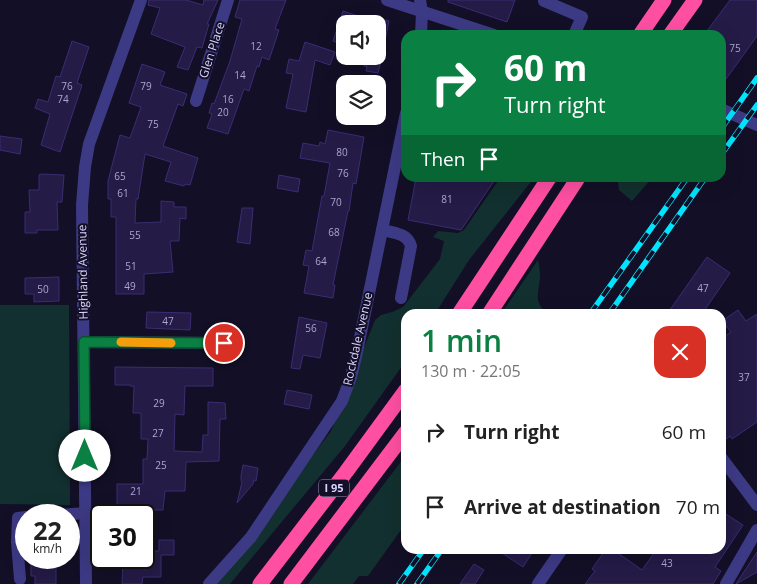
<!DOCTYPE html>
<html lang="en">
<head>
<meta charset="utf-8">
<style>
  :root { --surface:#fff; --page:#f2f2f2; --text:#222; --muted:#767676; --accent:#0b8043 }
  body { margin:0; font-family:"Open Sans",sans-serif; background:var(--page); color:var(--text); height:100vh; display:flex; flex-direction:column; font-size:19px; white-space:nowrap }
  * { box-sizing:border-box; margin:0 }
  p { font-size:16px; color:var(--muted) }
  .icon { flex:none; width:28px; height:28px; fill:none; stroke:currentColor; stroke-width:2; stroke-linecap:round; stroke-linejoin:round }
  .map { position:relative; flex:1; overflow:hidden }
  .panel { position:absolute; left:401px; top:309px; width:325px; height:245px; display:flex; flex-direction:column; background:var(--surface); border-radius:15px; box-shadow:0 5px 20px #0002 }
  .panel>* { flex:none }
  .top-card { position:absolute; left:401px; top:30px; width:325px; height:152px; border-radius:15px; box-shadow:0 5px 20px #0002; background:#0b8043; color:#fff; overflow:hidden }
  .fabs { position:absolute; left:336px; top:15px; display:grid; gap:10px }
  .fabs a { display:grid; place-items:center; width:50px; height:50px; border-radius:10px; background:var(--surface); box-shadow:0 5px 20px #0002; font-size:25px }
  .speed { position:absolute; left:15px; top:504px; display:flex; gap:10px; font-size:25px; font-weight:700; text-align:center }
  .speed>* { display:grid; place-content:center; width:65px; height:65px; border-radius:50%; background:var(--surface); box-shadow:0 5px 20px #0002; line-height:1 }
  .speed small { font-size:12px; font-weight:400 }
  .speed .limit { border:2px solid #111; border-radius:8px; background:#fff; color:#111 }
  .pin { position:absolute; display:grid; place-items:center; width:42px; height:42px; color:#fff; margin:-21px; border:2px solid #fff; border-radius:50%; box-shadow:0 1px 5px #0007 }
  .me { position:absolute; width:55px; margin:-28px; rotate:0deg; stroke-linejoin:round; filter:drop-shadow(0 0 4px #0008) }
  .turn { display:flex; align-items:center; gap:18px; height:105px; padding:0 20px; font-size:22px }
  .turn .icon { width:65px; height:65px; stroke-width:2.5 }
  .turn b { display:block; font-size:35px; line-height:42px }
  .then { display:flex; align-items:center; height:48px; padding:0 20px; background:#0003; gap:10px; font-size:19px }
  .round { display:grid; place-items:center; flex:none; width:52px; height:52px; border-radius:15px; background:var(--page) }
  .headline { display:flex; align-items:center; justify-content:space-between; height:85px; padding:0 20px }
  h1 { font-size:30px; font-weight:600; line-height:38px; color:var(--accent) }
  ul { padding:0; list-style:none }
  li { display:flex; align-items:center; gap:15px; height:75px; padding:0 20px }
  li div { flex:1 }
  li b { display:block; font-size:19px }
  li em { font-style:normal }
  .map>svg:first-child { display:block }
  .green { fill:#12302f }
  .building { fill:#241b47; stroke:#3b2d73 }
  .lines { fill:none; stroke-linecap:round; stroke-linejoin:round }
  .minor { stroke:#3d3a85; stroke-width:12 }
  .highway { stroke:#ff4fa3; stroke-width:15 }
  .rail-casing { stroke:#00e5ff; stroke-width:5.5 }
  .rail { stroke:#130f26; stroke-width:4; stroke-dasharray:11; stroke-linecap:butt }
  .route-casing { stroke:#07532c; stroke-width:12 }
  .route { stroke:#0b8043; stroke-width:9 }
  .slow { stroke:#f59e0b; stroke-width:9 }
  .labels { text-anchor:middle; stroke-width:4; stroke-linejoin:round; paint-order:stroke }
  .number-label { font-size:10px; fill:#aca6d1 }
  .shield { fill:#130f26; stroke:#9e99be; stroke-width:1 }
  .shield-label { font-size:11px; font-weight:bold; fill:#d9d4ff }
  .street-label { font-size:12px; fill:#d9d4ff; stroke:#130f26 }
</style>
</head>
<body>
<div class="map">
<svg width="757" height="584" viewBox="0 0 757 584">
  <rect width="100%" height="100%" fill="#130f26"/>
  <!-- green -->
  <g class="green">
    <path d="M500 178H534L469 260 435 314H406V359L400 369 345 446 230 584H212L272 510 331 431 375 320 381 315 392 312 403 307 440 259 444 241 433 237 438 231 458 233 464 230Z"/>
    <path d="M620 178H652L632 201 619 190 618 182Z"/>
    <path d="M538 260C539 265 540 271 540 277 539 292 532 303 549 314H501Z"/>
    <path d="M0 305H69L70 505 0 504Z"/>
    <path d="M406 455V523L368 576H359L353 584H308Z"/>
  </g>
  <!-- building -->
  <g class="building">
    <path d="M149 0H186L203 5 204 0H218L207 24H209L202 48 197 47 188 70 177 67 185 47 151 34 160 8 148 5Z"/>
    <path d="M240 0H286L275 29 279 30 269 60 262 57 259 67 257 66 249 91 244 89 228 134 207 128 212 114 209 113 212 103 214 104 230 61 242 19 235 17Z"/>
    <path d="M448 0H515L507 22 448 2Z"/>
    <path d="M730 0H757V36L721 86V35H704Z"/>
    <path d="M343 11 376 22V24H345V45L333 41Z"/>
    <path d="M378 18 389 21 382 55H378Z"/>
    <path d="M72 41 89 47 77 83 82 85 60 152 41 145 50 114 35 108 38 99 48 102 56 76 60 77Z"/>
    <path d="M305 42 335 52 330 65 315 60 306 112 286 108 293 74 286 73 289 59 299 61Z"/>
    <path d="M366 56H382L378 73 366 71 367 66H364Z"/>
    <path d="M142 64 165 72 160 85 187 94 183 106 178 104 163 146 198 158 190 185 185 184 184 186 165 181 171 162 145 154 138 199H136L135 223 161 222V201L174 202V207H186V219L180 218 179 241H170L173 272 144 274V294H116V217H111V199H108V181L120 135 130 138 141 107 129 103Z"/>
    <path d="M328 130 364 137 356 184 353 183 349 211H348L333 285H335L333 298 304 293 309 266 303 265 306 250 312 251 322 196H324L330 163 300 158 303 143 319 146 320 142 325 144Z"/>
    <path d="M0 136 22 139 20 154 0 150Z"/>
    <path d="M41 174 64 175 62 202H57L58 230H37V233H25V212H30L29 190H39V175Z"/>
    <path d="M279 175 300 179 298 192 277 188Z"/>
    <path d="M416 178H496L461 230 408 220Z"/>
    <path d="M242 208H253L250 244 237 242Z"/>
    <path d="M707 257 730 273 702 314H667Z"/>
    <path d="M59 277V301L34 302V294H25V278Z"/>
    <path d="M738 310 746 321 757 314V422L732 439 730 436 726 439 721 431V339L731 332 722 321Z"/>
    <path d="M147 312 191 313 190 330 146 328Z"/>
    <path d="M299 317 327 323 320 358 303 355 300 369 291 368Z"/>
    <path d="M115 367 213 368V386H185L184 415 175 414 174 451 202 452 203 435H208V402L225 403 226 419H220L219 461 186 462 185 491H165L163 510H142V515H117V484H143V459H147L148 439H141V413H133L134 386H130V385H115Z"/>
    <path d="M287 390 312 395 309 409 284 404Z"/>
    <path d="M243 465 258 468 256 481 254 480 253 484 237 503 242 482 241 481V476Z"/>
    <path d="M721 511 743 525 715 567 721 571 713 584H585L595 571 592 569 606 549H612L642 570 657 549H721Z"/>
    <path d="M159 540H174V555H161V577H143L142 584H122L123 558H144V551H159Z"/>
    <path d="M496 549H526L532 553 523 567Z"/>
    <path d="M757 552V572L736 584Z"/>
    <path d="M35 558H56V584H35V576H31V563H35Z"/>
    <path d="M474 564 484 570 475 584H460Z"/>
  </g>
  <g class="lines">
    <!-- minor -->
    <g class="minor">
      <path d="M387 0 494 35"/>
      <path d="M420 0 422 12 421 35"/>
      <path d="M544 1 582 17 574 35"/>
      <path d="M196 101 228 0"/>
      <path d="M721 109 757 125"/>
      <path d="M382 230C394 233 407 233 411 246L401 298"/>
      <path d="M84 342 224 343"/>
      <path d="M721 457 757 505"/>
      <path d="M59 515 86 513"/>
      <path d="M20 579 17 542 18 518 26 517"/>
      <path d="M86 584 82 205 85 167 89 144 141 0"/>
      <path d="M209 584 251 537 342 401 351 377 357 352 406 113"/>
      <path d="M538 584 562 549"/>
      <path d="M726 584 757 530"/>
    </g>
    <!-- highway -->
    <g class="highway">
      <path d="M640 35 664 0"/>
      <path d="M670 35 695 0"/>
      <path d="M459 314 549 178"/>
      <path d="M489 314 578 178"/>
      <path d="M260 584 346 472 406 390"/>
      <path d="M291 584 406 432"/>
    </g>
    <defs>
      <g id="rail">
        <path d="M721 129 757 78"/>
        <path d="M721 155 757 105"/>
        <path d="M590 314 687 178"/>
        <path d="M609 314 705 178"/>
        <path d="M399 584 424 549"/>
        <path d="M417 584 442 549"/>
      </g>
    </defs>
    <!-- rail casing -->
    <use href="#rail" class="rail-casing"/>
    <!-- rail -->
    <use href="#rail" class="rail"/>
  </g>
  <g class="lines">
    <defs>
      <path id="route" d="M85 456 84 342 224 343"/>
    </defs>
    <!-- route casing -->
    <use href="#route" class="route-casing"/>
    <!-- route -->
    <use href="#route" class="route"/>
    <!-- slow -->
    <path class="slow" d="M121 342 171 343"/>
  </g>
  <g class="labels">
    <!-- number labels -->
    <g class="number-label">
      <text x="256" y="50">12</text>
      <text x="735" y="52">75</text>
      <text x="240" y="79">14</text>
      <text x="67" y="90">76</text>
      <text x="146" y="90">79</text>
      <text x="63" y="103">74</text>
      <text x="228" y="103">16</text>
      <text x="223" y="116">20</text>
      <text x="153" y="128">75</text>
      <text x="342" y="156">80</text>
      <text x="343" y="177">76</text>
      <text x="120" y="180">65</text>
      <text x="123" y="197">61</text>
      <text x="447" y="203">81</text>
      <text x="336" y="206">70</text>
      <text x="334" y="236">68</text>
      <text x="135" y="239">55</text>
      <text x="321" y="265">64</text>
      <text x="131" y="270">51</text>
      <text x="130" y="290">49</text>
      <text x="703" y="292">47</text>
      <text x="43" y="293">50</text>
      <text x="168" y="325">47</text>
      <text x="311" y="332">56</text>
      <text x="744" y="381">37</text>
      <text x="159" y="407">29</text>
      <text x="158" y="437">27</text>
      <text x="161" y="469">25</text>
      <text x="136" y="495">21</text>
      <text x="667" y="567">43</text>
    </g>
    <!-- shield labels -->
    <rect class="shield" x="319" y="479.5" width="30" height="17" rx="4"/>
    <g class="shield-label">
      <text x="334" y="492">I 95</text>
    </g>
    <!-- street labels -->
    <g class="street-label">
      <text transform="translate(212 50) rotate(-72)" y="4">Glen Place</text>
      <text transform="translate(83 272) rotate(-91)" y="4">Highland Avenue</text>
      <text transform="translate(358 339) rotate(-77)" y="4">Rockdale Avenue</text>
    </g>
  </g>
</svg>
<div class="fabs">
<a><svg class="icon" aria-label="sound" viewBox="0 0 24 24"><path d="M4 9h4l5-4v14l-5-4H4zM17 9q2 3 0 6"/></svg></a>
<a><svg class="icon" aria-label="layers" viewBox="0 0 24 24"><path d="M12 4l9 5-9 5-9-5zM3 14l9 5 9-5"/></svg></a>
</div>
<div class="speed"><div>22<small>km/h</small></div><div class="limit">30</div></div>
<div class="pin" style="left:224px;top:343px;background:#d93025"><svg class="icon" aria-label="arrive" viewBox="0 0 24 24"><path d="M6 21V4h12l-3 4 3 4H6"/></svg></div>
<svg class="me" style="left:85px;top:456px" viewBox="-20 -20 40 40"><circle r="19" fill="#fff"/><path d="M0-13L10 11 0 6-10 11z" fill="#0b8043"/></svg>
<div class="top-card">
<div class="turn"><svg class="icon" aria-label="right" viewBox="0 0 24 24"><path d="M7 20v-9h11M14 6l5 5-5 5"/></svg><div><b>60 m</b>Turn right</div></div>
<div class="then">Then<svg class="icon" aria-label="arrive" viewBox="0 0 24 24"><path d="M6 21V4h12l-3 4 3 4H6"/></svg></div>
</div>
<section class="panel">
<div class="headline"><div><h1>1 min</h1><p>130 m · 22:05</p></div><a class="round" style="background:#d93025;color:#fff"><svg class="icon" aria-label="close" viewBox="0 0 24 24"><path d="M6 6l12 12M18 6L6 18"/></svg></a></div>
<ul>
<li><svg class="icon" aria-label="right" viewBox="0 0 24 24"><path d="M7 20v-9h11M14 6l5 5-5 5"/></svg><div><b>Turn right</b></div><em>60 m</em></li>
<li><svg class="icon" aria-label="arrive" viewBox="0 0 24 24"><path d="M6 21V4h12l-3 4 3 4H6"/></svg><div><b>Arrive at destination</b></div><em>70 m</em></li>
</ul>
</section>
</div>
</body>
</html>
